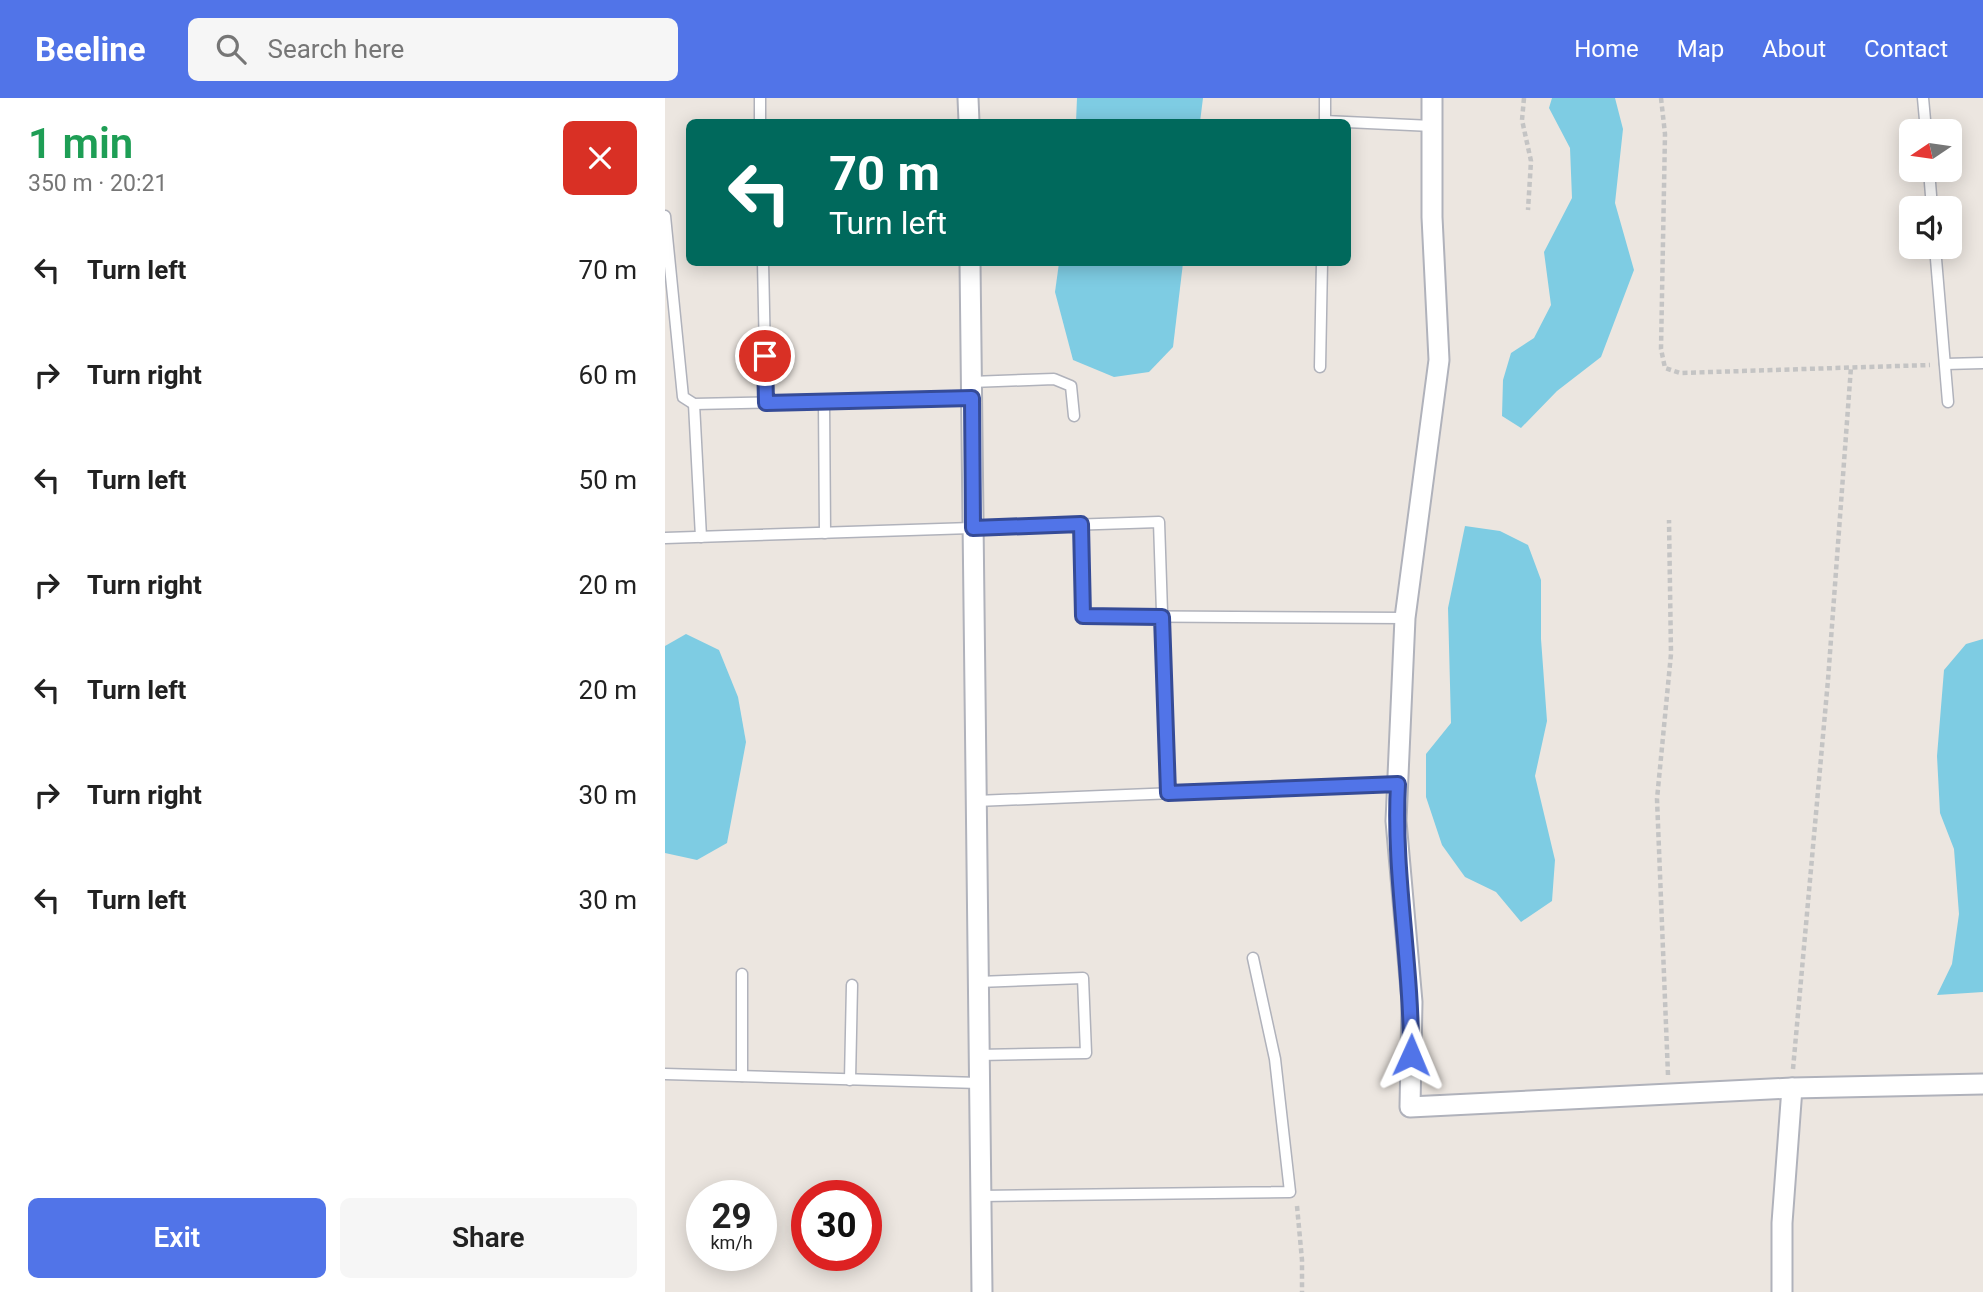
<!DOCTYPE html>
<html lang="en">
<head>
<meta charset="utf-8">
<style>
  :root { --surface:#fff; --page:#f6f6f6; --text:#222; --muted:#767676; --accent:#5174e8 }
  body { margin:0; font-family:Roboto,sans-serif; background:var(--page); color:var(--text); height:100vh; display:flex; flex-direction:column; font-size:26px; white-space:nowrap }
  * { box-sizing:border-box; margin:0 }
  p { font-size:23px; color:var(--muted) }
  .icon { flex:none; width:38px; height:38px; fill:none; stroke:currentColor; stroke-width:2; stroke-linecap:round; stroke-linejoin:round }
  .map { position:relative; flex:1; overflow:hidden }
  .details { display:flex; flex-direction:column; background:var(--surface); width:665px }
  .details>* { flex:none }
  .guide { position:absolute; left:21px; top:21px; width:665px; height:147px; border-radius:10px; box-shadow:0 4px 18px #0003; background:#00695c; color:#fff; overflow:hidden }
  .needle { width:46px; rotate:257deg }
  .tools { position:absolute; left:1234px; top:21px; display:grid; gap:14px }
  .tools a { display:grid; place-items:center; width:63px; height:63px; border-radius:10px; background:var(--surface); box-shadow:0 4px 18px #0003; font-size:35px }
  .speed { position:absolute; left:21px; top:1082px; display:flex; gap:14px; font-size:35px; font-weight:700; text-align:center }
  .speed>* { display:grid; place-content:center; width:91px; height:91px; border-radius:50%; background:var(--surface); box-shadow:0 4px 18px #0003; line-height:1 }
  .speed small { font-size:18px; font-weight:400 }
  .speed .limit { border:10px solid #d22; background:#fff; color:#111 }
  .pin { position:absolute; display:grid; place-items:center; width:60px; height:60px; color:#fff; margin:-30px; border:4px solid #fff; border-radius:50%; box-shadow:0 2px 7px #0007 }
  .me { position:absolute; width:77px; margin:-38px; rotate:1deg; stroke-linejoin:round; filter:drop-shadow(0 0 5px #0008) }
  .turn { display:flex; align-items:center; gap:24px; height:147px; padding:0 28px; font-size:32px }
  .turn .icon { width:91px; height:91px; stroke-width:2.5 }
  .turn b { display:block; font-size:49px; line-height:60px }
  .round { display:grid; place-items:center; flex:none; width:74px; height:74px; border-radius:10px; background:var(--page) }
  .summary { display:flex; align-items:center; justify-content:space-between; height:119px; padding:0 28px }
  h1 { font-size:42px; font-weight:600; line-height:52px; color:#1e9e55 }
  .action { display:flex; gap:14px; margin-top:auto; padding:14px 28px }
  .action a { flex:1; height:80px; border-radius:10px; background:var(--accent); color:#fff; font-size:28px; font-weight:600; line-height:80px; text-align:center }
  .action a+a { background:var(--page); color:var(--text) }
  ul { padding:0; list-style:none }
  li { display:flex; align-items:center; gap:21px; height:105px; padding:0 28px }
  li div { flex:1 }
  li b { display:block; font-size:26px }
  li em { font-style:normal }
  header { display:flex; align-items:center; gap:42px; box-sizing:border-box; height:98px; padding:0 35px; background:var(--accent); color:#fff }
  header strong { font-size:33px }
  nav { display:flex; gap:38px; margin-inline-start:auto; font-size:24px }
  .search { width:490px; height:63px; background:var(--page); display:flex; align-items:center; gap:18px; box-sizing:border-box; padding:0 24px; border-radius:10px; color:var(--muted); font-size:26px }
  main { display:flex; flex:1; min-height:0 }
  .map>svg:first-child { display:block }
  .water { fill:#7ecce3 }
  .lines { fill:none; stroke-linecap:round; stroke-linejoin:round }
  .service-casing { stroke:#b0b2bb; stroke-width:13 }
  .minor-casing { stroke:#b0b2bb; stroke-width:23 }
  .path { stroke:#c4c4c4; stroke-width:4.5; stroke-dasharray:5 3.5; stroke-linecap:butt }
  .service { stroke:#fff; stroke-width:10 }
  .minor { stroke:#fff; stroke-width:19 }
  .route-casing { stroke:#354b97; stroke-width:18 }
  .route { stroke:#5174e8; stroke-width:12 }
</style>
</head>
<body>
<header>
<strong>Beeline</strong>
<div class="search"><svg class="icon" aria-label="search" viewBox="0 0 24 24"><circle cx="10" cy="10" r="6"/><path d="M15 15l6 6"/></svg>Search here</div>
<nav><a>Home</a><a>Map</a><a>About</a><a>Contact</a></nav>
</header>
<main>
<section class="details">
<div class="summary"><div><h1>1 min</h1><p>350 m · 20:21</p></div><a class="round" style="background:#d93025;color:#fff"><svg class="icon" aria-label="close" viewBox="0 0 24 24"><path d="M6 6l12 12M18 6L6 18"/></svg></a></div>
<ul>
<li><svg class="icon" aria-label="left" viewBox="0 0 24 24"><path d="M17 20v-9H6M10 6l-5 5 5 5"/></svg><div><b>Turn left</b></div><em>70 m</em></li>
<li><svg class="icon" aria-label="right" viewBox="0 0 24 24"><path d="M7 20v-9h11M14 6l5 5-5 5"/></svg><div><b>Turn right</b></div><em>60 m</em></li>
<li><svg class="icon" aria-label="left" viewBox="0 0 24 24"><path d="M17 20v-9H6M10 6l-5 5 5 5"/></svg><div><b>Turn left</b></div><em>50 m</em></li>
<li><svg class="icon" aria-label="right" viewBox="0 0 24 24"><path d="M7 20v-9h11M14 6l5 5-5 5"/></svg><div><b>Turn right</b></div><em>20 m</em></li>
<li><svg class="icon" aria-label="left" viewBox="0 0 24 24"><path d="M17 20v-9H6M10 6l-5 5 5 5"/></svg><div><b>Turn left</b></div><em>20 m</em></li>
<li><svg class="icon" aria-label="right" viewBox="0 0 24 24"><path d="M7 20v-9h11M14 6l5 5-5 5"/></svg><div><b>Turn right</b></div><em>30 m</em></li>
<li><svg class="icon" aria-label="left" viewBox="0 0 24 24"><path d="M17 20v-9H6M10 6l-5 5 5 5"/></svg><div><b>Turn left</b></div><em>30 m</em></li>
</ul>
<div class="action"><a>Exit</a><a>Share</a></div>
</section>
<div class="map">
<svg width="1318" height="1194" viewBox="0 0 1318 1194">
  <rect width="100%" height="100%" fill="#ece6e0"/>
  <!-- water -->
  <g class="water">
    <path d="M412 0H538L535 24H411Z"/>
    <path d="M887 0H950L958 31 950 105 969 172 936 259 892 293 856 330 837 318 838 282 846 255 869 240 886 207 879 154 907 100 905 50 884 10Z"/>
    <path d="M394 165H518L508 249 484 274 449 279 408 262 390 194Z"/>
    <path d="M800 428 835 433 863 447 876 482V541L882 623 870 678 890 762 887 803 856 824 831 794 800 779 777 747 761 699V656L786 625 783 510Z"/>
    <path d="M21 536 54 552 73 599 81 644 62 745 32 762 0 755V548Z"/>
    <path d="M1318 541V894L1272 897 1287 866 1294 816 1289 751 1275 715 1272 658 1279 572 1301 546Z"/>
  </g>
  <g class="lines">
    <defs>
      <g id="service">
        <path d="M95 0V24"/>
        <path d="M660 0V23L767 28"/>
        <path d="M1258 0 1261 33"/>
        <path d="M1264 72 1267 110"/>
        <path d="M0 118 18 299 29 306 307 300"/>
        <path d="M1270 149 1283 304"/>
        <path d="M98 164 101 305"/>
        <path d="M1280 266 1318 265"/>
        <path d="M655 269 657 164"/>
        <path d="M306 284 389 281 406 288 409 318"/>
        <path d="M159 304 160 435"/>
        <path d="M29 306 36 439"/>
        <path d="M416 426 418 518 740 520"/>
        <path d="M0 440 494 424 503 695"/>
        <path d="M311 703 733 686"/>
        <path d="M313 884 418 880 421 955 313 957"/>
        <path d="M0 976 314 985"/>
        <path d="M77 978V876"/>
        <path d="M185 982 187 887"/>
        <path d="M315 1098 625 1094 610 961 588 860"/>
      </g>
      <g id="minor">
        <path d="M303 0 304 24"/>
        <path d="M767 0V119L774 262 740 520 731 723 747 904 745 1009 1127 990 1318 986"/>
        <path d="M305 164 317 1194"/>
        <path d="M1117 1194V1125L1127 990"/>
      </g>
    </defs>
    <!-- service casing -->
    <use href="#service" class="service-casing"/>
    <!-- minor casing -->
    <use href="#minor" class="minor-casing"/>
    <!-- path -->
    <g class="path">
      <path d="M859 0 857 22 866 63 863 112"/>
      <path d="M996 0 1000 36 996 251 1000 270 1015 275 1265 267"/>
      <path d="M1128 971 1163 582 1186 269"/>
      <path d="M1003 977 992 701 1006 556 1004 422"/>
      <path d="M632 1108 637 1162V1194"/>
    </g>
    <!-- service -->
    <use href="#service" class="service"/>
    <!-- minor -->
    <use href="#minor" class="minor"/>
  </g>
  <g class="lines">
    <defs>
      <path id="route" d="M100 258 101 305 307 300 308 430 416 426 418 518 497 519 503 695 733 686C728 776 747 866 746 957"/>
    </defs>
    <!-- route casing -->
    <use href="#route" class="route-casing"/>
    <!-- route -->
    <use href="#route" class="route"/>
  </g>
</svg>
<div class="tools">
<a><svg class="needle" viewBox="-14 -14 28 28"><path d="M0-13l5 13h-10z" fill="#e53935"/><path d="M0 13l5-13h-10z" fill="#767676"/></svg></a>
<a><svg class="icon" aria-label="sound" viewBox="0 0 24 24"><path d="M4 9h4l5-4v14l-5-4H4zM17 9q2 3 0 6"/></svg></a>
</div>
<div class="speed"><div>29<small>km/h</small></div><div class="limit">30</div></div>
<div class="pin" style="left:100px;top:258px;background:#d93025"><svg class="icon" aria-label="arrive" viewBox="0 0 24 24"><path d="M6 21V4h12l-3 4 3 4H6"/></svg></div>
<svg class="me" style="left:746px;top:957px" viewBox="-20 -20 40 40"><path d="M0-17L14 15 0 8-14 15z" fill="#5174e8" stroke="#fff" stroke-width="4"/></svg>
<div class="guide">
<div class="turn"><svg class="icon" aria-label="left" viewBox="0 0 24 24"><path d="M17 20v-9H6M10 6l-5 5 5 5"/></svg><div><b>70 m</b>Turn left</div></div>
</div>
</div>
</main>
</body>
</html>
